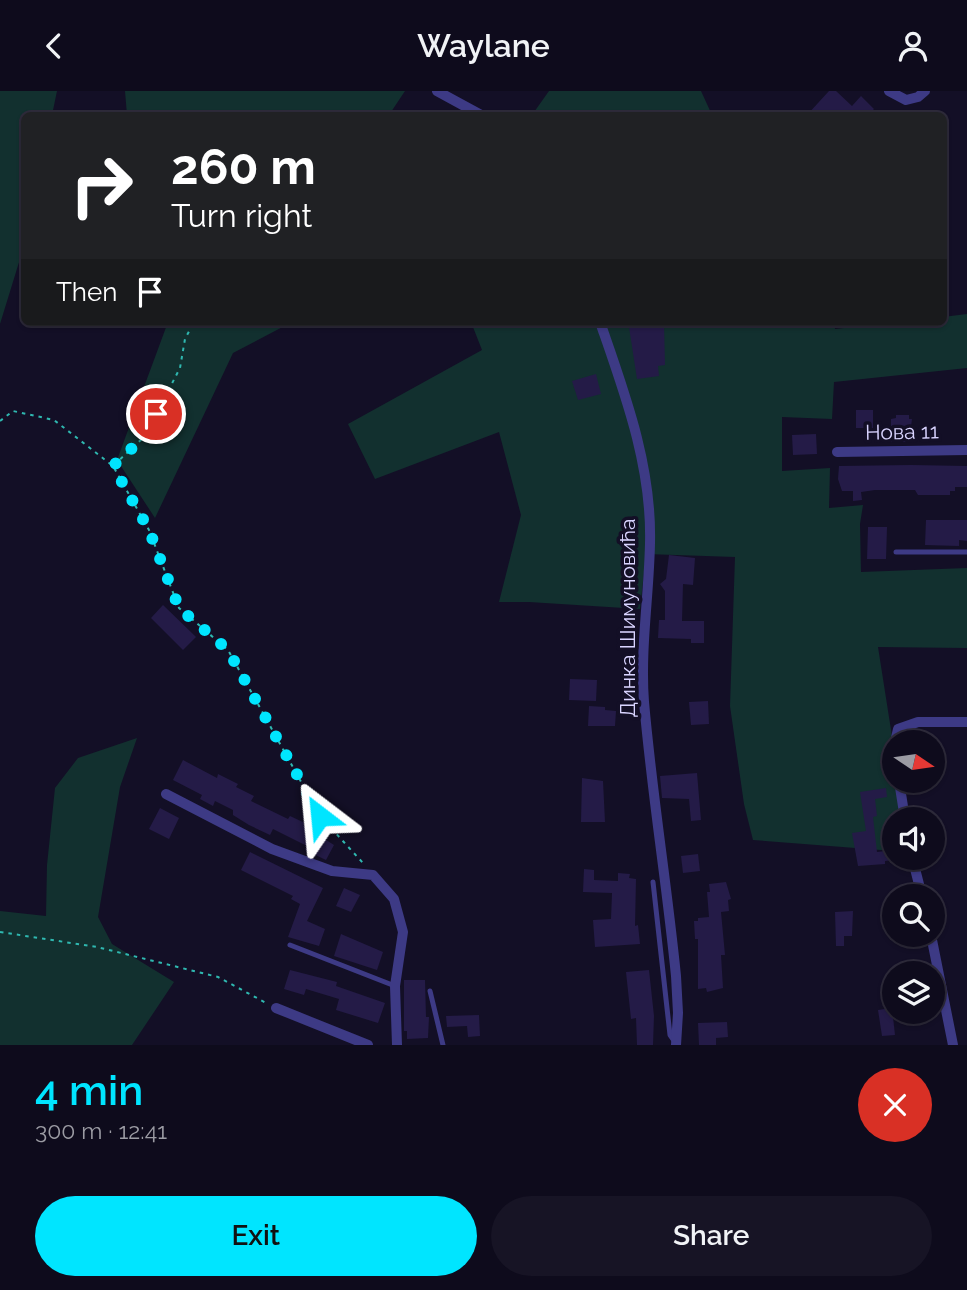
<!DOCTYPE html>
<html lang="en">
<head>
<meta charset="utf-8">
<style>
  :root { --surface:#0e0b1c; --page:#171425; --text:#f1f3f6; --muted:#9b9ba3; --line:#2e2b3b; --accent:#00e5ff }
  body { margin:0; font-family:Raleway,sans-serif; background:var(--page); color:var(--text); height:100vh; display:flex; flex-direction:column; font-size:26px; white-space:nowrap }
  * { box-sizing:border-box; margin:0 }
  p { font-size:23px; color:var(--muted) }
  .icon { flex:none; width:38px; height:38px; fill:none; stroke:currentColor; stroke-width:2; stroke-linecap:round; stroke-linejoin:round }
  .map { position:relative; height:954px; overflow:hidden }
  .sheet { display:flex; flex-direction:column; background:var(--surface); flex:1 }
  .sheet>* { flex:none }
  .banner { position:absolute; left:21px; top:21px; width:926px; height:214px; border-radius:10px; box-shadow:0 2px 5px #0004,0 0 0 2px var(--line); background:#202124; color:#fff; overflow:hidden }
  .needle { width:46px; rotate:103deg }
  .fabs { position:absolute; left:882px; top:639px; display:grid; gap:14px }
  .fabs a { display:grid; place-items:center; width:63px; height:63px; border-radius:50%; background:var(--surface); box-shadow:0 2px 5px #0004,0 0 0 2px var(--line); font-size:35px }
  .pin { position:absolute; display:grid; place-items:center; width:60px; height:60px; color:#fff; margin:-30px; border:4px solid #fff; border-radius:50%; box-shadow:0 2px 7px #0007 }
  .me { position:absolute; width:77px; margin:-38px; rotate:331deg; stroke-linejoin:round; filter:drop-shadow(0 0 5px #0008) }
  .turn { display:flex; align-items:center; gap:24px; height:147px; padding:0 35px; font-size:32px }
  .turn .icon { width:91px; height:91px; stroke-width:2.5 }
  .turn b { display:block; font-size:49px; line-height:60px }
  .then { display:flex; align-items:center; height:66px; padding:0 35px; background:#0003; gap:14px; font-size:26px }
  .round { display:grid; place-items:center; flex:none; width:74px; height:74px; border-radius:37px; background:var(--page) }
  .summary { display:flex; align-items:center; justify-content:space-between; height:119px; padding:0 35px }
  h1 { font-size:42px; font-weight:600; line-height:52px; color:var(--accent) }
  .primary-button { display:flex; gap:14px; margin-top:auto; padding:14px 35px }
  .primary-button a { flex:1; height:80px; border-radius:42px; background:var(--accent); color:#111; font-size:28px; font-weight:600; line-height:80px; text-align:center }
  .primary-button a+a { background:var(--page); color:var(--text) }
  header { display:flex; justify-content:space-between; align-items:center; height:91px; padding:0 35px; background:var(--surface); font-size:32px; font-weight:600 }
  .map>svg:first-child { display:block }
  .green { fill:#12302f }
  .building { fill:#241b47 }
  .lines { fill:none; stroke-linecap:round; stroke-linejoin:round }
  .path { stroke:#2fb8b0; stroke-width:2; stroke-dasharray:3.5 5; stroke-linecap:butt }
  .service { stroke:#3d3a85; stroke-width:5 }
  .minor { stroke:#3d3a85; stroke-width:10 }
  .route { stroke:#00e5ff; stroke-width:12; stroke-dasharray:0 21.6 }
  .labels { text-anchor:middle; stroke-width:7; stroke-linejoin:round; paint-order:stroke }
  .street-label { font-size:21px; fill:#d9d4ff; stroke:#130f26 }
</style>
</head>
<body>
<header><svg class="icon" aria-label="back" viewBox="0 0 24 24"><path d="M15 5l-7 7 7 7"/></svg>Waylane<svg class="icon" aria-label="person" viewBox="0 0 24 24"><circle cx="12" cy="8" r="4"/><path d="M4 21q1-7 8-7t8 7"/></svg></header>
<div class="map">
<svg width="967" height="954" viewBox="0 0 967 954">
  <rect width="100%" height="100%" fill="#130f26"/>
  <!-- green -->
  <g class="green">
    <path d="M0 0H57L52 24H24V155L0 233Z"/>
    <path d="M125 0H405L389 24H127Z"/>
    <path d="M549 0H701L712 24H532Z"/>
    <path d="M967 223V277L834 291 832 328 782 326V380L830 377 829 417 863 414 860 433 861 481 967 477V557L878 556 894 658V690L905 728H894V760L753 749 744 713 730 615 735 466 646 463 640 518 529 511H499L521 424 499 341 375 388 348 333 482 259 471 231H834L835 238 898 231H943V226Z"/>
    <path d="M168 231H292L233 262 155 427 117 369Z"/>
    <path d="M137 647 120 696 98 826 112 853 174 891 132 954H0V820L46 825 47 774 55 697 78 667Z"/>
  </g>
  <!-- building -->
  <g class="building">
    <path d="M829 0H836L852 15 861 5 874 18 868 24H807Z"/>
    <path d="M664 233 665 274 658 275 659 285 637 288 629 236Z"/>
    <path d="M596 283 601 303 578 309 572 290Z"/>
    <rect x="856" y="319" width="17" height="18"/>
    <path d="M896 324H909V328H912L909 351H888L887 336H891V328L896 327Z"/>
    <path d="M816 343 817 363 793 364 792 344Z"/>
    <path d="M911 374 967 375V396H955V400H950V404H918L915 399H875L861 401 862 409 853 410V400H842L838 388 839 375Z"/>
    <path d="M926 429H967V450L959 449V455L925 454Z"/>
    <path d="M868 436H887L886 468H867Z"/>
    <path d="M669 464 695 467 693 494 683 493 682 530H704V552H691V548L658 547 659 529H665V500L660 493 666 488Z"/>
    <path d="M163 514 196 546 183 559 151 527Z"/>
    <path d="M570 588 597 589 596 610 569 609Z"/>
    <path d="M708 610 709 633 691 634 689 611Z"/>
    <path d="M589 615 605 616V619L616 620 615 635H588Z"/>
    <path d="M183 669 217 687 218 683 238 693 236 696 254 705 251 710 288 728 290 725 305 732 303 734 334 754 326 769 305 759 307 755 273 738 270 744 249 734 233 724V719L215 710 213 715 200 708 202 704 173 689Z"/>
    <path d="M697 682 701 729 691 730 689 708 662 707 660 685Z"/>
    <path d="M582 687 603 690 605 731H581Z"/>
    <path d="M886 697 887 706 875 708 877 725 873 726 877 761 894 759V769L885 770V773L858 775 852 742 866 740 860 701Z"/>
    <path d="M160 717 179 727 169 748 149 738Z"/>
    <path d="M250 761 323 797 307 830 325 838 319 855 288 846 300 813 291 808 293 805 241 779Z"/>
    <path d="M698 763 700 780 683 782 681 765Z"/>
    <path d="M584 778 594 779V789L618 790V782L630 783 629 787 636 788 635 835 638 834 640 853 595 856 593 829 611 828 612 802 583 801Z"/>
    <path d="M726 791 731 808 728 809 729 820 721 821 725 864H721L723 897 707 901 706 897 698 898V848H695L694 830H698V827L709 826 707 801H710L709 793Z"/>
    <path d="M344 797 360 804 351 821 336 815Z"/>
    <path d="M853 820 852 845H844V855H836L835 821Z"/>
    <path d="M341 843 383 861 377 879 334 865Z"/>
    <path d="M290 879 337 891 336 895 385 912 378 932 336 919 339 908 306 898 304 904 284 898Z"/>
    <path d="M649 879 654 925 653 954H637L636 927 631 928 626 881Z"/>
    <path d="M404 889H425L426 926H429L428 947 407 948V940H404Z"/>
    <path d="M892 917 895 944 882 945 878 919Z"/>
    <path d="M479 924 480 945 468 946 467 935 447 936 446 925Z"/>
    <path d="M727 931 728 946 716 947V954H699L698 932Z"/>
  </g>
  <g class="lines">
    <!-- path -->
    <g class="path">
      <path d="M0 330 13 320 54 329 113 375 149 439 179 517 228 559 320 725 363 772"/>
      <path d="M114 374 144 346 180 277 185 248 194 231"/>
      <path d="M0 841 97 856 218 886 268 913"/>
    </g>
    <!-- service -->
    <g class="service">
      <path d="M896 461H967"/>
      <path d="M653 791 670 944 675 951"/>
      <path d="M290 854 395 895"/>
      <path d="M430 900 443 954"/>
    </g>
    <!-- minor -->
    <g class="minor">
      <path d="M437 0 481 24"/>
      <path d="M889 0 906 9 918 6 925 0"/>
      <path d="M600 231C625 303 652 375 650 452 649 505 640 558 644 611 652 703 667 794 676 885L678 922 676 954"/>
      <path d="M837 361 967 359"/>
      <path d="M895 651 898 638 918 631H967"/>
      <path d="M899 690 905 728"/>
      <path d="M166 703 272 758 332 780 373 784 394 808 403 841 395 895 397 954"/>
      <path d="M912 766 922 805"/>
      <path d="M931 844 953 954"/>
      <path d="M276 917 368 954"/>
    </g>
  </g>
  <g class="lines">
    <!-- route -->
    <path class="route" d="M156 323 144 346 113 375 149 439 179 517 228 559 320 725"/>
  </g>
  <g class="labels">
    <!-- street labels -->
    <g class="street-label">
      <text transform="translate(902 341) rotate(-1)" y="7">Нова 11</text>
      <text transform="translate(628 527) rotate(-90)" y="7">Динка Шимуновића</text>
    </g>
  </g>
</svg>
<div class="fabs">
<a><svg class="needle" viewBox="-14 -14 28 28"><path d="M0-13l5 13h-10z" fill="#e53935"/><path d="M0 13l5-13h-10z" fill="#9b9ba3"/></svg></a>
<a><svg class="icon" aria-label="sound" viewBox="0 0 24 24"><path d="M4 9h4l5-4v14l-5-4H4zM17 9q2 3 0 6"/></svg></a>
<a><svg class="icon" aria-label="search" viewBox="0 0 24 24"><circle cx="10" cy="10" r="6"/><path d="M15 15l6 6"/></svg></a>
<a><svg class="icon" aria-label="layers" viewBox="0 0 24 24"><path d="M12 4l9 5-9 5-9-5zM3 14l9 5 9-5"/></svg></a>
</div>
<div class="pin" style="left:156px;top:323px;background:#d93025"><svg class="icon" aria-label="arrive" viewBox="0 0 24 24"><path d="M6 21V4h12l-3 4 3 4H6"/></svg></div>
<svg class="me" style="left:320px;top:725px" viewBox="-20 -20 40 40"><path d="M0-17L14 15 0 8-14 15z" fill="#00e5ff" stroke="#fff" stroke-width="4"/></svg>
<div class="banner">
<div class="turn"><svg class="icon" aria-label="right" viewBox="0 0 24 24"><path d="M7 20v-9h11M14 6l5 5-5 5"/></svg><div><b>260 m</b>Turn right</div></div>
<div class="then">Then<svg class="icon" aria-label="arrive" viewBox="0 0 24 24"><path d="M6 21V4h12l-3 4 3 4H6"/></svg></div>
</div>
</div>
<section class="sheet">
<div class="summary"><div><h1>4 min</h1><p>300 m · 12:41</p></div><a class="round" style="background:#d93025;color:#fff"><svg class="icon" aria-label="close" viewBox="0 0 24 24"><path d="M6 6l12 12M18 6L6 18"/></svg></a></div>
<div class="primary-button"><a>Exit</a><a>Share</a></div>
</section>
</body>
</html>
